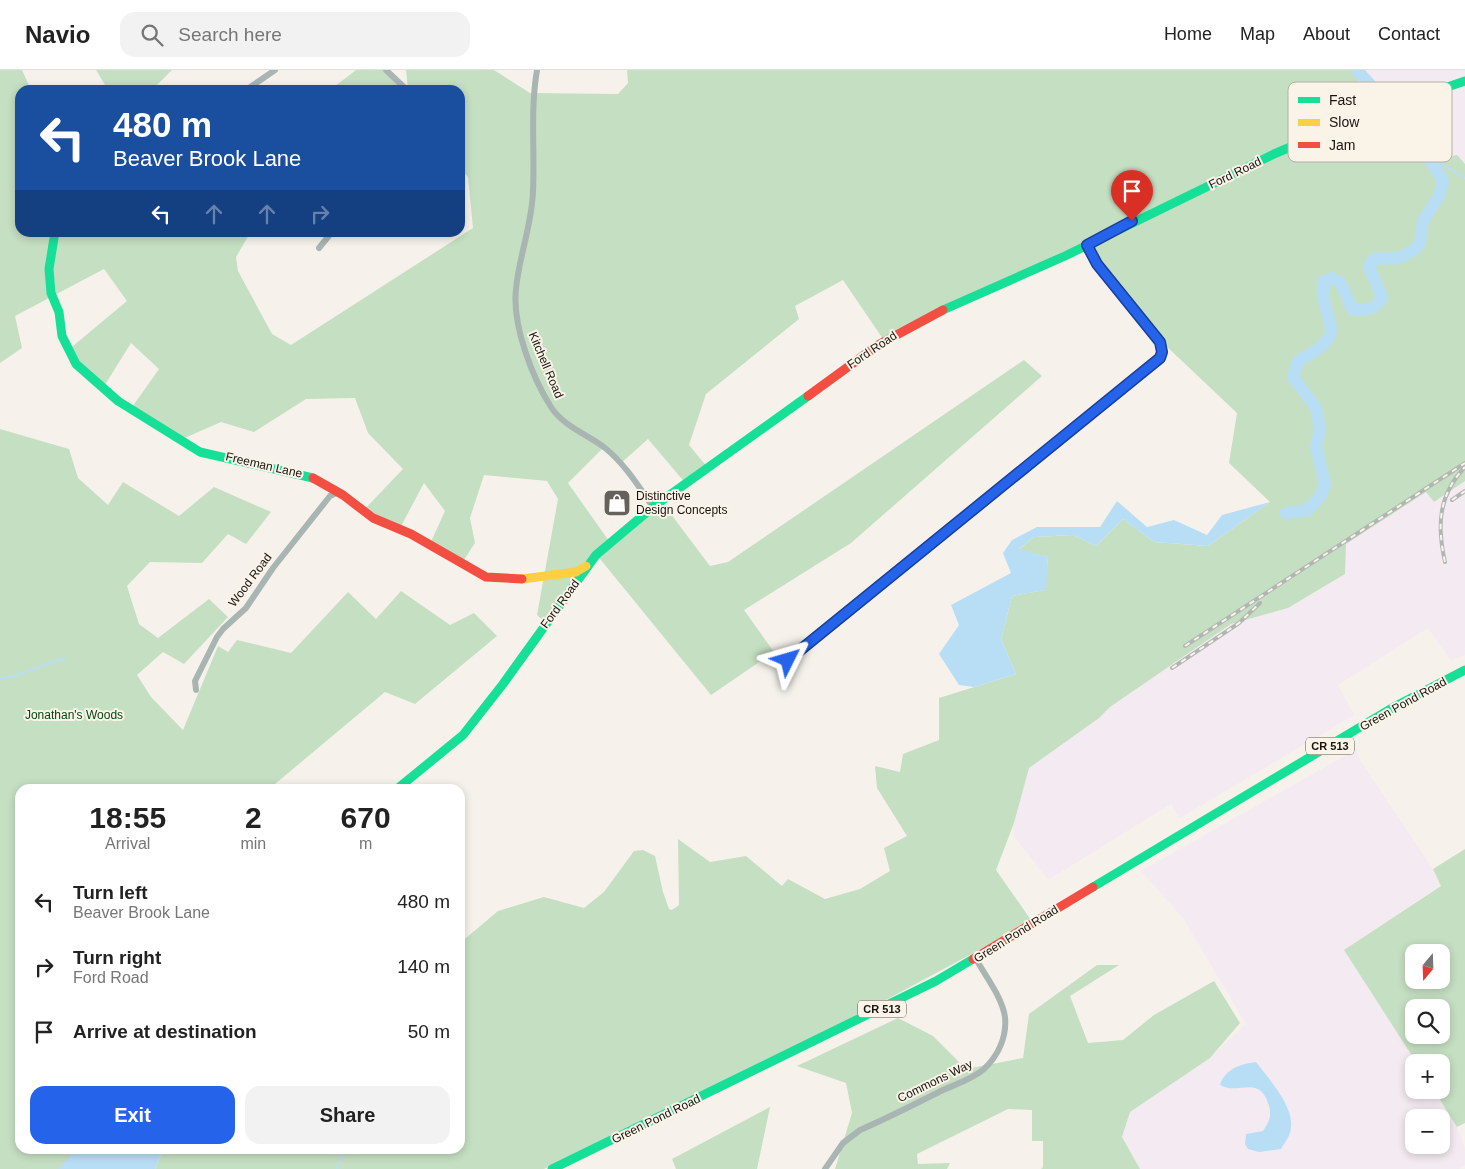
<!DOCTYPE html>
<html lang="en">
<head>
<meta charset="utf-8">
<style>
  :root { --surface:#fff; --page:#f2f2f2; --text:#222; --muted:#767676; --line:#e0e0e0; --accent:#2563eb }
  body { margin:0; font-family:Helvetica,sans-serif; background:var(--page); color:var(--text); height:100vh; display:flex; flex-direction:column; font-size:19px; white-space:nowrap }
  * { box-sizing:border-box; margin:0 }
  p { font-size:16px; color:var(--muted) }
  .icon { flex:none; width:28px; height:28px; fill:none; stroke:currentColor; stroke-width:2; stroke-linecap:round; stroke-linejoin:round }
  .map { position:relative; flex:1; overflow:hidden }
  .details { position:absolute; left:15px; top:714px; width:450px; height:370px; display:flex; flex-direction:column; background:var(--surface); border-radius:15px; box-shadow:0 2px 8px #0003 }
  .details>* { flex:none }
  .guide { position:absolute; left:15px; top:15px; width:450px; height:152px; border-radius:15px; box-shadow:0 2px 8px #0003; background:#1a4fa0; color:#fff; overflow:hidden }
  .needle { width:32px; rotate:199deg }
  .controls { position:absolute; left:1405px; top:874px; display:grid; gap:10px }
  .controls a { display:grid; place-items:center; width:45px; height:45px; border-radius:10px; background:var(--surface); box-shadow:0 2px 8px #0003; font-size:25px }
  .pin { position:absolute; display:grid; place-items:center; width:42px; height:42px; color:#fff; margin:-51px -21px; border-radius:50% 50% 50% 0; rotate:-45deg; box-shadow:0 0 5px #0007 }
  .pin .icon { rotate:45deg }
  .me { position:absolute; width:55px; margin:-28px; rotate:50deg; stroke-linejoin:round; filter:drop-shadow(0 0 4px #0008) }
  .turn { display:flex; align-items:center; gap:18px; height:105px; padding:0 15px; font-size:22px }
  .turn .icon { width:65px; height:65px; stroke-width:2.5 }
  .turn b { display:block; font-size:35px; line-height:42px }
  .lanes { display:flex; align-items:center; height:48px; padding:0 15px; background:#0003; justify-content:center; gap:25px; direction:ltr }
  .lanes .off { opacity:.35 }
  .eta { display:flex; justify-content:space-evenly; align-items:center; height:85px; text-align:center }
  .eta b { font-size:30px; font-weight:600; line-height:35px }
  .action { display:flex; gap:10px; margin-top:auto; padding:10px 15px }
  .action a { flex:1; height:58px; border-radius:15px; background:var(--accent); color:#fff; font-size:20px; font-weight:600; line-height:58px; text-align:center }
  .action a+a { background:var(--page); color:var(--text) }
  ul { padding:0; list-style:none }
  li { display:flex; align-items:center; gap:15px; height:65px; padding:0 15px }
  li div { flex:1 }
  li b { display:block; font-size:19px }
  li em { font-style:normal }
  header { display:flex; align-items:center; gap:30px; box-sizing:border-box; height:70px; padding:0 25px; background:var(--surface); border-bottom:1px solid var(--line) }
  header strong { font-size:24px }
  nav { display:flex; gap:28px; margin-inline-start:auto; font-size:18px }
  .search { width:350px; height:45px; background:var(--page); display:flex; align-items:center; gap:12px; box-sizing:border-box; padding:0 18px; border-radius:15px; color:var(--muted); font-size:19px }
  .map>svg:first-child { display:block }
  .industrial { fill:#f4eaf1; fill-rule:evenodd }
  .green { fill:#c5dfc2; fill-rule:evenodd }
  .water { fill:#b8def6 }
  .lines { fill:none; stroke-linecap:round; stroke-linejoin:round }
  .stream { stroke:#b8def6; stroke-width:2 }
  .river { stroke:#b8def6; stroke-width:12 }
  .street { stroke:#a9b5b2; stroke-width:6 }
  .fast { stroke:#16e098; stroke-width:9 }
  .slow { stroke:#ffcf43; stroke-width:9 }
  .jam { stroke:#f24e42; stroke-width:9 }
  .rail-casing { stroke:#b1b6b3; stroke-width:4 }
  .rail { stroke:#faf3e7; stroke-width:2; stroke-dasharray:5.5; stroke-linecap:butt }
  .route-casing { stroke:#184099; stroke-width:12 }
  .route { stroke:#2563eb; stroke-width:9 }
  .labels { text-anchor:middle; stroke-width:4; stroke-linejoin:round; paint-order:stroke }
  .shield { fill:#faf3e7; stroke:#5b5751; stroke-width:1 }
  .shield-label { font-size:11px; font-weight:bold; fill:#171411 }
  .street-label { font-size:12px; fill:#171411; stroke:#faf3e7 }
  .poi-label { font-size:12px; fill:#171411; stroke:#faf3e7; text-anchor:start }
  .park-label { font-size:12px; fill:#044714; stroke:#faf3e7 }
  .key { fill:#faf3e7; stroke:#b6b0a7; stroke-width:1 }
  .key-label { font-size:14px; fill:#171411 }
</style>
</head>
<body>
<header>
<strong>Navio</strong>
<div class="search"><svg class="icon" aria-label="search" viewBox="0 0 24 24"><circle cx="10" cy="10" r="6"/><path d="M15 15l6 6"/></svg>Search here</div>
<nav><a>Home</a><a>Map</a><a>About</a><a>Contact</a></nav>
</header>
<div class="map">
<svg width="1465" height="1099" viewBox="0 0 1465 1099">
  <rect width="100%" height="100%" fill="#f6f2eb"/>
  <!-- industrial -->
  <g class="industrial">
    <path d="M1358 0H1465V94L1457 85 1447 87 1433 51 1397 27 1359 17Z"/>
    <path d="M1465 411V585L1451 591 1428 558 1338 615 1354 645 1180 748 1171 734 1048 810 1014 766V753L1029 698 1099 648 1110 637 1231 554 1288 538 1345 504V474L1426 422 1435 432Z"/>
    <path d="M1357 679 1358 687 1433 799 1441 815 1344 880 1416 992H1414V1020H1434L1457 1057 1465 1078V1095L1459 1099H1140L1122 1067 1130 1042 1210 988 1246 954 1183 848 1141 801ZM1414 1048H1441V1075H1414Z"/>
  </g>
  <!-- green -->
  <g class="green">
    <path d="M0 0H22L31 20H20V162L250 163 236 187 238 201 272 264 291 275 473 158 468 107 460 99V20H408L406 0H494L530 23 618 24 628 13 627 0H1358L1359 17 1397 27 1433 52 1446 87 1457 85 1465 94V411L1434 432 1426 422 1346 474 1345 504 1288 538 1231 554 1110 637 1099 648 1029 698 1014 753 996 800 1031 850 981 879 839 955 544 1099H155L164 1079H460V873L498 841 544 827 584 838 604 822 634 781 643 780 655 786 663 822 669 839 672 840 679 835 678 769 710 792 746 786 782 816 788 809 825 829 860 819 890 801 884 778 907 766 877 718 875 696 900 702 903 684 939 670V628L1016 604 1001 569 1012 526 1045 520 1048 487 1018 480 1034 467 1073 465 1096 476 1123 449 1154 472 1208 476 1270 432 1229 393 1237 343 1163 273 1084 173 883 269 843 210 795 236 799 249 706 324 689 375 708 398 687 415 648 369 620 394 603 378 568 413 609 471 661 431 710 496 728 492 1024 290 1042 306 851 473 744 540 774 582 711 625 596 484 546 553 537 545 558 429 547 411 484 405 470 448 475 473 460 496 429 476 445 441 424 413 399 460 362 442 403 399 368 363 355 328 306 329 254 362 221 352 180 370 130 340 159 299 131 273 103 318 67 281 127 231 104 199 15 246 22 278 0 293Z"/>
    <path d="M96 0H172L155 17 157 20H108Z"/>
    <path d="M356 0H385L404 20H330Z"/>
    <path d="M0 359 69 379 78 408 108 435 123 412 179 446 214 417 271 442 246 474 228 464 202 493 150 492 127 516 139 554 158 568 209 529 228 547 184 594 163 582 137 605 151 627 183 660 218 576 228 582 237 570 291 583 348 522 376 549 401 521 450 555 474 543 497 566 415 634 385 622 269 719H20V1079H139L103 1099H0Z"/>
    <path d="M1465 779V1053L1457 1057 1434 1020H1441V992H1416L1344 880 1441 816 1433 799ZM1414 882H1441V910H1414ZM1414 938H1441V965H1414Z"/>
    <path d="M1097 895H1119L1070 926 1088 973 1123 970 1154 945 1214 911 1240 953 1210 988 1130 1042 1122 1067 1140 1099H1041L1043 1097V1071H1032V1040L1008 1039 917 1084 918 1094 950 1093 947 1099H835L852 1043 846 1013 797 996 898 948 933 966 966 999 1023 988 1029 944Z"/>
    <path d="M770 1037 757 1099H676L672 1089Z"/>
  </g>
  <!-- water -->
  <g class="water">
    <path d="M1117 431 1147 457 1174 450 1207 465 1222 445 1270 432 1208 476 1154 472 1123 449 1096 476 1073 465 1034 467 1019 479 1048 487 1046 520 1012 526 1001 569 1016 604 974 617 959 615 939 584 959 555 951 535 1011 503 1003 483 1012 470 1037 457H1100Z"/>
    <path d="M1256 992C1268 1008 1294 1036 1291 1057 1291 1065 1285 1072 1281 1079L1259 1082 1248 1079 1245 1074 1246 1064 1263 1061C1269 1052 1272 1046 1269 1036 1260 1003 1238 1026 1220 1015 1225 999 1240 994 1256 992Z"/>
    <path d="M77 1079H164L155 1099H58Z"/>
  </g>
  <g class="lines">
    <!-- stream -->
    <g class="stream">
      <path d="M1416 77 1465 108"/>
      <path d="M0 608 11 607 64 588"/>
      <path d="M337 1099 344 1079"/>
    </g>
    <!-- river -->
    <path class="river" d="M1286 443 1308 440 1321 425 1325 414 1316 377 1320 359 1316 338 1293 307 1298 291C1355 261 1320 257 1323 212L1331 208 1340 212 1353 240C1367 240 1375 240 1382 227L1369 196 1374 189 1399 188 1414 180 1420 173 1423 151 1439 126 1443 110 1432 93 1395 54 1376 21 1357 0"/>
    <!-- street -->
    <g class="street">
      <path d="M386 0 407 20"/>
      <path d="M537 0C530 41 535 81 533 121 532 155 519 186 516 219 512 255 532 307 551 337 564 357 587 364 605 378 625 394 639 417 653 437"/>
      <path d="M246 20 275 0"/>
      <path d="M319 178 332 162"/>
      <path d="M788 590 1160 288 1162 282 1160 272 1097 194 1087 175"/>
      <path d="M196 620 195 611 217 567 223 559 246 538 273 498 330 426 338 422"/>
      <path d="M825 1099 843 1073 860 1060C888 1048 915 1034 943 1020 956 1014 973 1009 984 999 998 986 1007 967 1005 947 1002 927 986 907 976 889"/>
    </g>
    <!-- fast -->
    <g class="fast">
      <path d="M55 162 49 199 51 223 59 242 62 266 76 294 118 331 200 382 313 408"/>
      <path d="M943 240 1065 186 1274 84 1368 44 1465 11"/>
      <path d="M397 719 463 665 503 614 596 485 653 437 808 326"/>
      <path d="M1093 817 1392 638 1465 600"/>
      <path d="M552 1099 936 911 973 889"/>
    </g>
    <!-- slow -->
    <path class="slow" d="M522 509 576 502 586 496"/>
    <!-- jam -->
    <g class="jam">
      <path d="M808 326 878 275 943 240"/>
      <path d="M313 408 343 425 373 448 411 464 486 507 522 509"/>
      <path d="M973 889 1093 817"/>
    </g>
    <defs>
      <g id="rail">
        <path d="M1452 430 1465 421"/>
        <path d="M1445 492C1437 456 1438 425 1465 397"/>
        <path d="M1185 576 1465 393"/>
        <path d="M1172 598 1239 553 1260 533"/>
      </g>
    </defs>
    <!-- rail casing -->
    <use href="#rail" class="rail-casing"/>
    <!-- rail -->
    <use href="#rail" class="rail"/>
  </g>
  <g class="lines">
    <defs>
      <path id="route" d="M788 590 1160 288 1162 282 1160 272 1097 194 1087 175 1132 151"/>
    </defs>
    <!-- route casing -->
    <use href="#route" class="route-casing"/>
    <!-- route -->
    <use href="#route" class="route"/>
  </g>
  <!-- icons -->
  <defs>
    <symbol id="shop-square" viewBox="-11 -11 22 22"><rect x="-9" y="-9" width="18" height="18" rx="4" fill="#65625d" stroke="#faf3e7"/><path d="M-5-2.5h2.3a2.7 3.5 0 0 1 5.4 0H5L5.5 6h-11ZM-1.5-2.5h3a1.5 2.3 0 0 0-3 0Z" fill="#fff"/></symbol>
  </defs>
  <g fill-rule="evenodd">
    <use href="#shop-square" x="601" y="417" width="32" height="32"/>
  </g>
  <g class="labels">
    <!-- shield labels -->
    <g class="shield">
      <rect x="1306" y="667.5" width="48" height="17" rx="4"/>
      <rect x="858" y="930.5" width="48" height="17" rx="4"/>
    </g>
    <g class="shield-label">
      <text x="1330" y="680">CR 513</text>
      <text x="882" y="943">CR 513</text>
    </g>
    <!-- street labels -->
    <g class="street-label">
      <text transform="translate(1235 103) rotate(-26)" y="4">Ford Road</text>
      <text transform="translate(872 280) rotate(-34)" y="4">Ford Road</text>
      <text transform="translate(546 295) rotate(67)" y="4">Kitchell Road</text>
      <text transform="translate(264 395) rotate(13)" y="4">Freeman Lane</text>
      <text transform="translate(250 510) rotate(-53)" y="4">Wood Road</text>
      <text transform="translate(560 534) rotate(-54)" y="4">Ford Road</text>
      <text transform="translate(1403 634) rotate(-29)" y="4">Green Pond Road</text>
      <text transform="translate(1016 864) rotate(-32)" y="4">Green Pond Road</text>
      <text transform="translate(935 1011) rotate(-26)" y="4">Commons Way</text>
      <text transform="translate(656 1049) rotate(-26)" y="4">Green Pond Road</text>
    </g>
    <!-- poi labels -->
    <g class="poi-label">
      <text x="636" y="430">Distinctive<tspan x="636" dy="14">Design Concepts</tspan></text>
    </g>
    <!-- park labels -->
    <g class="park-label">
      <text x="74" y="649">Jonathan's Woods</text>
    </g>
  </g>
  <!-- legend -->
  <rect x="1288" y="12" width="164" height="80" rx="8" class="key"/>
  <rect x="1298" y="27" width="22" height="6" fill="#16e098"/>
  <rect x="1298" y="49" width="22" height="7" fill="#ffcf43"/>
  <rect x="1298" y="72" width="22" height="6" fill="#f24e42"/>
  <g class="key-label">
    <text x="1329" y="35">Fast</text>
    <text x="1329" y="57">Slow</text>
    <text x="1329" y="80">Jam</text>
  </g>
</svg>
<div class="controls">
<a><svg class="needle" viewBox="-14 -14 28 28"><path d="M0-13l5 13h-10z" fill="#e53935"/><path d="M0 13l5-13h-10z" fill="#767676"/></svg></a>
<a><svg class="icon" aria-label="search" viewBox="0 0 24 24"><circle cx="10" cy="10" r="6"/><path d="M15 15l6 6"/></svg></a>
<a>+</a>
<a>−</a>
</div>
<div class="pin" style="left:1132px;top:151px;background:#d93025"><svg class="icon" aria-label="arrive" viewBox="0 0 24 24"><path d="M6 21V4h12l-3 4 3 4H6"/></svg></div>
<svg class="me" style="left:788px;top:590px" viewBox="-20 -20 40 40"><path d="M0-17L14 15 0 8-14 15z" fill="#2563eb" stroke="#fff" stroke-width="4"/></svg>
<div class="guide">
<div class="turn"><svg class="icon" aria-label="left" viewBox="0 0 24 24"><path d="M17 20v-9H6M10 6l-5 5 5 5"/></svg><div><b>480 m</b>Beaver Brook Lane</div></div>
<div class="lanes"><svg class="icon" aria-label="left" viewBox="0 0 24 24"><path d="M17 20v-9H6M10 6l-5 5 5 5"/></svg><svg class="icon off" aria-label="ahead" viewBox="0 0 24 24"><path d="M12 20V5M6 11l6-6 6 6"/></svg><svg class="icon off" aria-label="ahead" viewBox="0 0 24 24"><path d="M12 20V5M6 11l6-6 6 6"/></svg><svg class="icon off" aria-label="right" viewBox="0 0 24 24"><path d="M7 20v-9h11M14 6l5 5-5 5"/></svg></div>
</div>
<section class="details">
<div class="eta">
<div><b>18:55</b><p>Arrival</p></div>
<div><b>2</b><p>min</p></div>
<div><b>670</b><p>m</p></div>
</div>
<ul>
<li><svg class="icon" aria-label="left" viewBox="0 0 24 24"><path d="M17 20v-9H6M10 6l-5 5 5 5"/></svg><div><b>Turn left</b><p>Beaver Brook Lane</p></div><em>480 m</em></li>
<li><svg class="icon" aria-label="right" viewBox="0 0 24 24"><path d="M7 20v-9h11M14 6l5 5-5 5"/></svg><div><b>Turn right</b><p>Ford Road</p></div><em>140 m</em></li>
<li><svg class="icon" aria-label="arrive" viewBox="0 0 24 24"><path d="M6 21V4h12l-3 4 3 4H6"/></svg><div><b>Arrive at destination</b></div><em>50 m</em></li>
</ul>
<div class="action"><a>Exit</a><a>Share</a></div>
</section>
</div>
</body>
</html>
